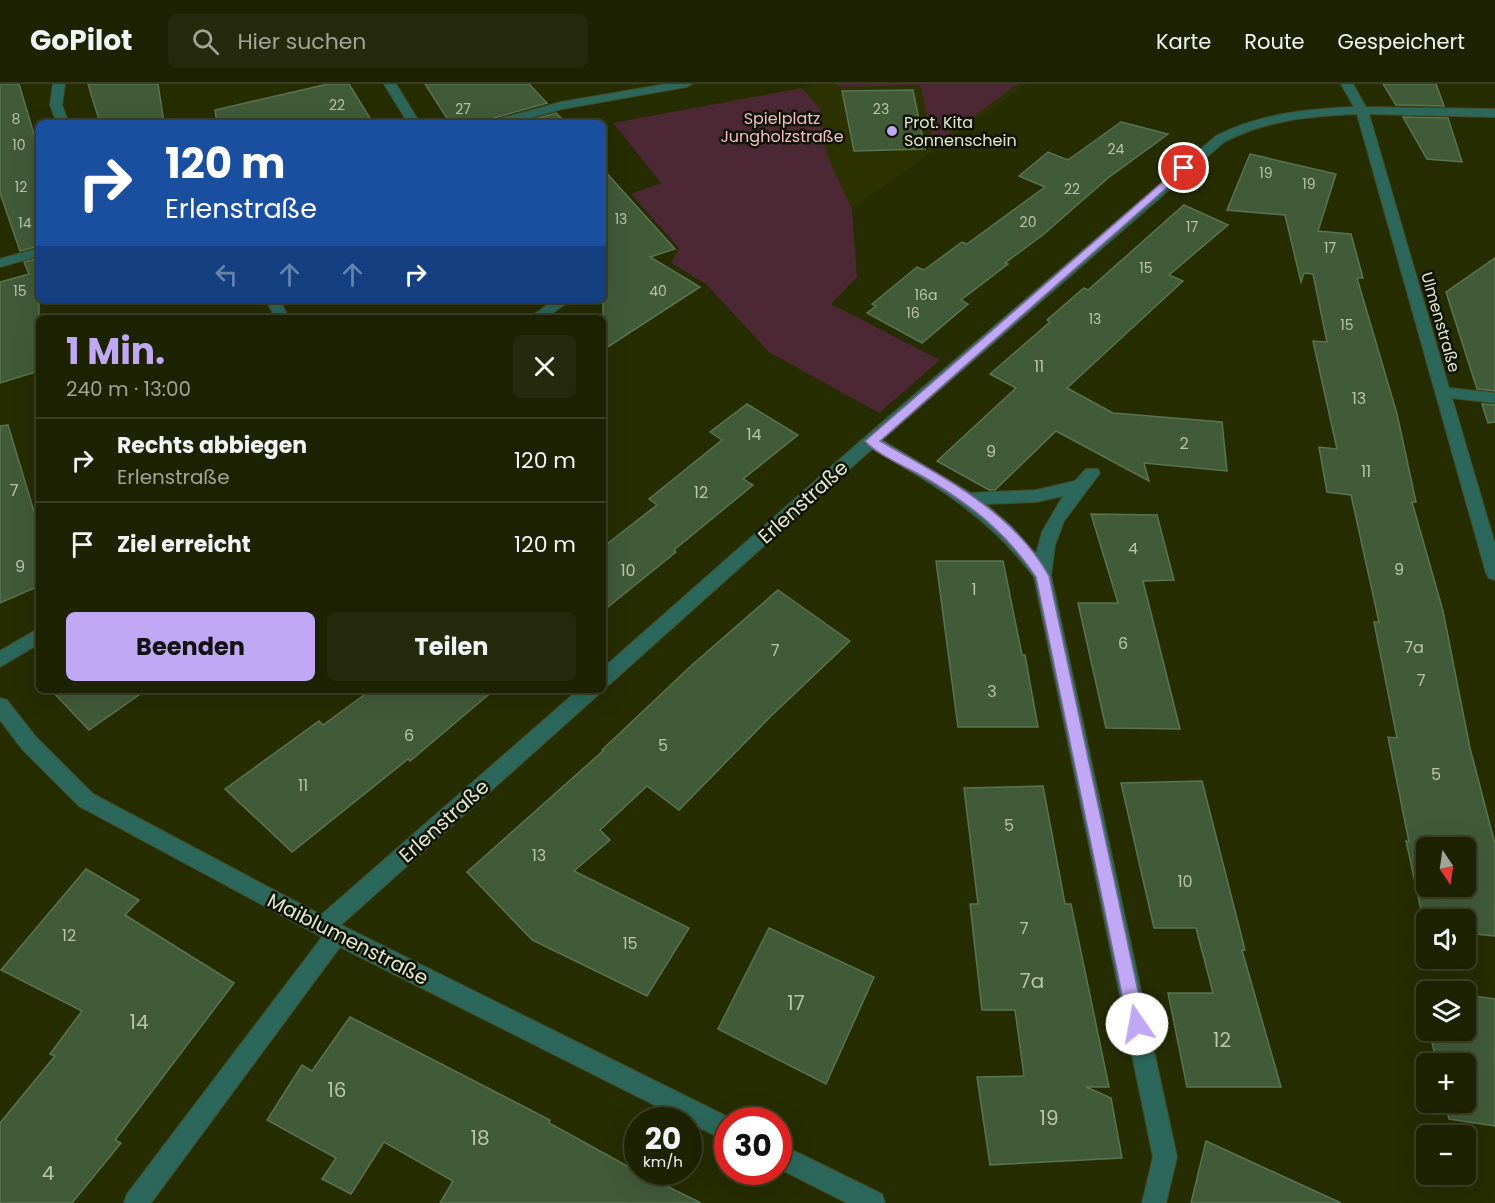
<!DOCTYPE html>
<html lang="de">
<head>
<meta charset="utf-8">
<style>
  :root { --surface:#1c2202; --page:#252a0c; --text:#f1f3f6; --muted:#a0a499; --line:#3a3f24; --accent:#c0a8f4 }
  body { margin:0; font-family:Poppins,sans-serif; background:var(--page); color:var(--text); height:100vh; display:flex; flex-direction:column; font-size:22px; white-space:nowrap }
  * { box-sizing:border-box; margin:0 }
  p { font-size:20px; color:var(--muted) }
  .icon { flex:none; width:33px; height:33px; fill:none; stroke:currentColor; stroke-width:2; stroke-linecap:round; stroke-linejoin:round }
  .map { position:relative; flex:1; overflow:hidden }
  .drawer { position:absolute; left:36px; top:231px; width:570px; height:378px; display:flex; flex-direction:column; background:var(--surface); border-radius:9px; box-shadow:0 6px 24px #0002,0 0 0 2px var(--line) }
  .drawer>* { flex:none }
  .hud { position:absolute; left:36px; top:36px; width:570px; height:183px; border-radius:9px; box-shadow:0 6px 24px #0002,0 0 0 2px var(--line); background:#1a4fa0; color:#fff; overflow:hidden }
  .needle { width:39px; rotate:167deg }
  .buttons { position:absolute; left:1416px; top:753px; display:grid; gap:12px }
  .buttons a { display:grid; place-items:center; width:60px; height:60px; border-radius:9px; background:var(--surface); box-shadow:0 6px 24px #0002,0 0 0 2px var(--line); font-size:30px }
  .speed { position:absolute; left:624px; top:1023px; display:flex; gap:12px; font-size:30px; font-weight:700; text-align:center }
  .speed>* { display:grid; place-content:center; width:78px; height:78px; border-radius:50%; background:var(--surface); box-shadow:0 6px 24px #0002,0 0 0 2px var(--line); line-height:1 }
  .speed small { font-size:15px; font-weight:400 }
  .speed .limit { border:9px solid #d22; background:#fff; color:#111 }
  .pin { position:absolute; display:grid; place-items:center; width:51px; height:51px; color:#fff; margin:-26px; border:3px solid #fff; border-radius:50%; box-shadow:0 2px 6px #0007 }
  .me { position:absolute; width:66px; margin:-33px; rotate:348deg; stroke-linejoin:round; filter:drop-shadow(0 0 4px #0008) }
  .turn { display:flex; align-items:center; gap:21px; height:126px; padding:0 30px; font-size:27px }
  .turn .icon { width:78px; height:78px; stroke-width:2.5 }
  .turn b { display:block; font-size:42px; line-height:51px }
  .lanes { display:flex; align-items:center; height:57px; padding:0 30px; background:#0003; justify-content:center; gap:30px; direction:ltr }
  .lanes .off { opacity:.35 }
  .round { display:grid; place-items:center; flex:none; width:63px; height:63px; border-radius:9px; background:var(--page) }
  .head { display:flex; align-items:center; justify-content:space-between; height:102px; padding:0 30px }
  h1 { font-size:36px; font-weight:700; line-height:45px; color:var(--accent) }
  .action { display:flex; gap:12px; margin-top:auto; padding:12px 30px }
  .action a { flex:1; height:69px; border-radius:9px; background:var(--accent); color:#111; font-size:24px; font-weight:700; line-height:69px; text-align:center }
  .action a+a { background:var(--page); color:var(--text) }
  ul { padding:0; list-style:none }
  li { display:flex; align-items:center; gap:18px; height:84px; padding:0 30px; border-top:2px solid var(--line) }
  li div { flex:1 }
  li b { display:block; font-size:22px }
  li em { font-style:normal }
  header { display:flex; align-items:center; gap:36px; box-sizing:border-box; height:84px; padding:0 30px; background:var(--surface); border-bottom:2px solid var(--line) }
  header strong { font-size:28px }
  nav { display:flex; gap:33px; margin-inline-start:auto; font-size:21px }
  .search { width:420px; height:54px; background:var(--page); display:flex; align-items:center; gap:15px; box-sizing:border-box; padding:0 21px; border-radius:9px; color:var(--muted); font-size:22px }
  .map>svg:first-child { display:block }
  .built { fill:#2c3300 }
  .green { fill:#4c2835 }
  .building { fill:#415a38; stroke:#5a7451; stroke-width:1.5; fill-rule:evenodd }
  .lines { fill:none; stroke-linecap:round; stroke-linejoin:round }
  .minor-casing { stroke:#444b24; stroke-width:2 }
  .minor { fill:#2c675b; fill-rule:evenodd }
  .route { fill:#c0a8f4; stroke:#7d6d9f; stroke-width:1.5 }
  .poi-dot { fill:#c0a8f4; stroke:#101304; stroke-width:2 }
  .labels { text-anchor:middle; stroke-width:5; stroke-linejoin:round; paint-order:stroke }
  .far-number-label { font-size:14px; fill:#b9c4aa }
  .far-park-label { font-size:16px; fill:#f4bccd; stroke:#101304 }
  .far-poi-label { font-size:16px; fill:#e1e7d0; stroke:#101304; text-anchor:start }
  .far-street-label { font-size:16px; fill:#e1e7d0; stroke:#101304 }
  .number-label { font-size:16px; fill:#b9c4aa }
  .street-label { font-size:20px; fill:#e1e7d0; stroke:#101304 }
  .near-number-label { font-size:20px; fill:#b9c4aa }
</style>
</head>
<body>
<header>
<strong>GoPilot</strong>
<div class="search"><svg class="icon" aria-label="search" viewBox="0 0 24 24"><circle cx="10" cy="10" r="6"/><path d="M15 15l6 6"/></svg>Hier suchen</div>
<nav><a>Karte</a><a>Route</a><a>Gespeichert</a></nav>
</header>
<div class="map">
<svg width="1495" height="1119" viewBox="0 0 1495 1119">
  <rect width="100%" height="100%" fill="#262d03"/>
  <!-- built -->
  <path class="built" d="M816 0H1026L852 125 827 71 820 24 802 4Z"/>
  <!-- green -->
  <g class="green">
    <path d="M837 0H1018L934 61 920 1 839 3Z"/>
    <path d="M802 4 820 24 827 71 852 125 857 193 831 220 940 276 879 329 769 268 706 200 671 179 679 164 631 110 661 99 613 39Z"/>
  </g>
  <!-- building -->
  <g class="building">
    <path d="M0 0H19L39 67V162L20 167 0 109Z"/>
    <path d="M88 0H158L164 39H100Z"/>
    <path d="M328 0H349L373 39H217L215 26Z"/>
    <path d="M425 0H529L547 19 494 34 491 39H450Z"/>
    <path d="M1383 0H1436L1444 22 1396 21Z"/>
    <path d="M913 6 925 65 854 67 842 7Z"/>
    <path d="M556 29 566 39H521Z"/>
    <path d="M1403 33 1448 34 1462 78 1427 75Z"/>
    <path d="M1121 38 1168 50 1108 94 1044 150 1005 179 1008 180 961 216 968 220 922 259 867 229 876 222 872 220 917 183 924 186 962 158 967 160 1045 103 1019 92 1048 68 1068 76Z"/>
    <path d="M1250 70 1336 90 1318 147 1351 150 1363 194H1357L1397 330 1416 418H1412L1443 527 1470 664 1495 760V852L1466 849V836H1426L1425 844 1406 757 1409 758 1388 653 1397 654 1374 538H1379L1351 411 1327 408 1319 363 1337 365 1313 257 1327 258 1313 190 1304 189 1301 198 1285 131 1227 126ZM1426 764H1466V802H1426Z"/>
    <path d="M603 85 675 165 650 173 700 203 603 266Z"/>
    <path d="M1184 121 1228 141 1169 191 1183 197 1067 304 1113 329 1222 338 1227 387 1144 379 1149 397 1056 347 995 406H989L937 377 1016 304 990 290 1050 238 1047 236 1084 204 1088 206Z"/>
    <path d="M39 174V287L0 299V198L29 190 24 178Z"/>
    <path d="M1495 174V307L1477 305 1446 208Z"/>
    <path d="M747 320 798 351 743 395 753 401 674 466 676 468 603 527V463L657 421 649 415 722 356 710 348Z"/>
    <path d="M1482 320 1495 321V338L1488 339Z"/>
    <path d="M8 341 39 444V502L0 519V342Z"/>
    <path d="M1091 430 1157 431 1174 496 1143 497 1180 645 1106 644 1078 519H1118Z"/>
    <path d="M936 477H1003L1022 571H1025L1038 643H958Z"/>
    <path d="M778 506 850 557 770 633 679 726 647 702 600 746 610 756 574 787 689 844 647 912 532 856 467 788 603 667 602 666 692 581Z"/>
    <path d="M51 606H146L89 646Z"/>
    <path d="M371 606H494L410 677 408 675 292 768 225 705 319 637 323 641Z"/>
    <path d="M1202 697 1245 866H1242L1281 1003H1187L1168 909H1213L1196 844H1154L1121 699Z"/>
    <path d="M1043 702 1065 820H1071L1109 1003H1086L1111 1014 1122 1074 990 1081 977 993 1024 992 1015 926H982L970 820H978L964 704Z"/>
    <path d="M86 785 139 816 125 831 234 899 115 1056 121 1059 72 1119H0V1039L55 972 50 970 82 927 1 886Z"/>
    <path d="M769 844 874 893 826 1000 718 945Z"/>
    <path d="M1466 911 1495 915V1042L1449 1035 1445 1018H1466V980H1437L1429 946H1466Z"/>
    <path d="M350 933 550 1036 549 1039 638 1088 701 1119H440L453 1097 384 1058 351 1110 322 1095 336 1074 267 1036 302 981 312 987Z"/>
    <path d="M1206 1057 1341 1119H1191Z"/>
  </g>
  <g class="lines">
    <defs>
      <g id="minor">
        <path d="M53 0H65L62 21 69 39H57L50 21Z"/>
        <path d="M384 0H396L420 39H408Z"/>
        <path d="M666 0H692L686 3 562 25 513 39H493L495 36 561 18Z"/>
        <path d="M1341 0H1353L1366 23 1495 25V33L1369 30 1449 304 1495 309V319L1452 314 1495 460V496L1489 494 1486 489 1357 30C1311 32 1266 36 1224 58L882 356 971 409 1036 406 1075 397 1086 385H1098L1100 389 1064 437 1055 461 1051 491 1177 1073 1166 1119H1142L1153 1073 1034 493C989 433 936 401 872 365L610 600 603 603V584L865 353 1216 52C1259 30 1306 25 1354 23ZM1063 412 1042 448 1036 470 1011 442 986 420 1036 418Z"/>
        <path d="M39 164V172L0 183V175Z"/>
        <path d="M266 216H280L289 234H275Z"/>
        <path d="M554 216H571L546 234H529Z"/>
        <path d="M39 544V560L0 583V567Z"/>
        <path d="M578 606H600L598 611 341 841 734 1036H728V1058L340 863 151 1119H124L127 1110 322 853 79 722 22 665 0 636V614L7 616 36 653 93 710 321 831Z"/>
        <path d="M778 1059 882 1110 885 1119H847L778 1084Z"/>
      </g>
    </defs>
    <!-- minor casing -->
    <use href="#minor" class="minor-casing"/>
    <!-- minor -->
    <use href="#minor" class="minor"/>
  </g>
  <!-- route -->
  <path class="route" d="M1181 82 1189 84 880 357C942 393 1012 426 1049 492L1145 940 1143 946 1137 948 1131 946 1128 940 1036 493C1005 447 971 421 924 393 908 384 876 370 865 357Z"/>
  <!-- markers -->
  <circle class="poi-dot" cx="892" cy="47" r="6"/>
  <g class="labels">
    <!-- far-number labels -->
    <g class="far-number-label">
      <text x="337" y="26">22</text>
      <text x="463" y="30">27</text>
      <text x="881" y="30">23</text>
      <text x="16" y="40">8</text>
      <text x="19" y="66">10</text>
      <text x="1116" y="70">24</text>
      <text x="1266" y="94">19</text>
      <text x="1309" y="105">19</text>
      <text x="21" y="108">12</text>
      <text x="1072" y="110">22</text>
      <text x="621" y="140">13</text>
      <text x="1028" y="143">20</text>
      <text x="25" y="144">14</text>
      <text x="1192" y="148">17</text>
      <text x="1330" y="169">17</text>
      <text x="1146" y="189">15</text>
      <text x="20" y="212">15</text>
      <text x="658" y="212">40</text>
      <text x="926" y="216">16a</text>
      <text x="913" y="234">16</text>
      <text x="1095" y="240">13</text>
      <text x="1347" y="246">15</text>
    </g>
    <!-- far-park labels -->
    <g class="far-park-label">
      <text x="782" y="40">Spielplatz<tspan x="782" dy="18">Jungholzstraße</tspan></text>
    </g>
    <!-- far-poi labels -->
    <g class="far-poi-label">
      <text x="904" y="44">Prot. Kita<tspan x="904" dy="18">Sonnenschein</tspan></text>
    </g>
    <!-- far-street labels -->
    <g class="far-street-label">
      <text transform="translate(1441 238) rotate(74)" y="6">Ulmenstraße</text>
    </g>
    <!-- number labels -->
    <g class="number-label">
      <text x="1039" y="288">11</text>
      <text x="1359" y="320">13</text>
      <text x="754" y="356">14</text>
      <text x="1184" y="365">2</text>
      <text x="991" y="373">9</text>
      <text x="1366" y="393">11</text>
      <text x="14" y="412">7</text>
      <text x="701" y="414">12</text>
      <text x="1133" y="470">4</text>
      <text x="20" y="488">9</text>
      <text x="1399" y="491">9</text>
      <text x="628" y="492">10</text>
      <text x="974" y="511">1</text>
      <text x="1123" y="565">6</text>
      <text x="1414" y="569">7a</text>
      <text x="775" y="572">7</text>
      <text x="1421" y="602">7</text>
      <text x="992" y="613">3</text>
      <text x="409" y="657">6</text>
      <text x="663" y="667">5</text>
      <text x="1436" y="696">5</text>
      <text x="303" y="707">11</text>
      <text x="1009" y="747">5</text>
      <text x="539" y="777">13</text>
      <text x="1185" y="803">10</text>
      <text x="1024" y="850">7</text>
      <text x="69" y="857">12</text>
      <text x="630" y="865">15</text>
    </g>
    <!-- street labels -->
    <g class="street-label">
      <text transform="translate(803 418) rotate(-42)" y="7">Erlenstraße</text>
      <text transform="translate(444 737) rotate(-42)" y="7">Erlenstraße</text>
      <text transform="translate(348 855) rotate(27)" y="7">Maiblumenstraße</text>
    </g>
    <!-- near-number labels -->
    <g class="near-number-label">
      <text x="1032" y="904">7a</text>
      <text x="796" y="926">17</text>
      <text x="139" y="945">14</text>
      <text x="1222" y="963">12</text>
      <text x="337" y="1013">16</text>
      <text x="1049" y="1041">19</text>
      <text x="480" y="1061">18</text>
      <text x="48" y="1096">4</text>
    </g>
  </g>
</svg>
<div class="buttons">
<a><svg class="needle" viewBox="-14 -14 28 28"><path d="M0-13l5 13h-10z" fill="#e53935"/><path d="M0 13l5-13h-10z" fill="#a0a499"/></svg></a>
<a><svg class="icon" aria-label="sound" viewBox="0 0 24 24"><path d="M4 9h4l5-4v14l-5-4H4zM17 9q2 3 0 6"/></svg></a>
<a><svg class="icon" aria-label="layers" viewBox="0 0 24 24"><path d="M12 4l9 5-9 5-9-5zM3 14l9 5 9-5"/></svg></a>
<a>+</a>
<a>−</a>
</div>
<div class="speed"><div>20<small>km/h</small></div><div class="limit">30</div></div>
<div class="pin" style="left:1184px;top:84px;background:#d93025"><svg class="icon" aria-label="arrive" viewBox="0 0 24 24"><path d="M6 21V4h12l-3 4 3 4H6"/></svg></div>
<svg class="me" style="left:1137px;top:940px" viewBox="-20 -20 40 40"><circle r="19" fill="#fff"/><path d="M0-13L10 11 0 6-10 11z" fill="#c0a8f4"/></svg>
<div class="hud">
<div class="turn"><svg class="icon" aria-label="right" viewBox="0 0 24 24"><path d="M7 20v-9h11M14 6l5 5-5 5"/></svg><div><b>120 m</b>Erlenstraße</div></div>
<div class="lanes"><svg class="icon off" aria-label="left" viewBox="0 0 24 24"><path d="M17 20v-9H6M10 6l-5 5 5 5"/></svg><svg class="icon off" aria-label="ahead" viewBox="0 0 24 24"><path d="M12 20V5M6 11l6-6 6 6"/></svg><svg class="icon off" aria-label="ahead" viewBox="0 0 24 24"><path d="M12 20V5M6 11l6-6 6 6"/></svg><svg class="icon" aria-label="right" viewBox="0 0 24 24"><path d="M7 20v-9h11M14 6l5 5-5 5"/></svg></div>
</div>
<section class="drawer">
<div class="head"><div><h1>1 Min.</h1><p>240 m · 13:00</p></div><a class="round"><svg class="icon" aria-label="close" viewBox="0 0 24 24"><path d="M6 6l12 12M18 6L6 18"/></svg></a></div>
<ul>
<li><svg class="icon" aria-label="right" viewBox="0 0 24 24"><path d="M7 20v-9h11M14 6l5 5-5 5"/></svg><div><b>Rechts abbiegen</b><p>Erlenstraße</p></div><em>120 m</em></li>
<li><svg class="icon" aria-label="arrive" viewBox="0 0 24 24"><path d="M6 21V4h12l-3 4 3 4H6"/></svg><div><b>Ziel erreicht</b></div><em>120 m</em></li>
</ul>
<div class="action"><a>Beenden</a><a>Teilen</a></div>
</section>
</div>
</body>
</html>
